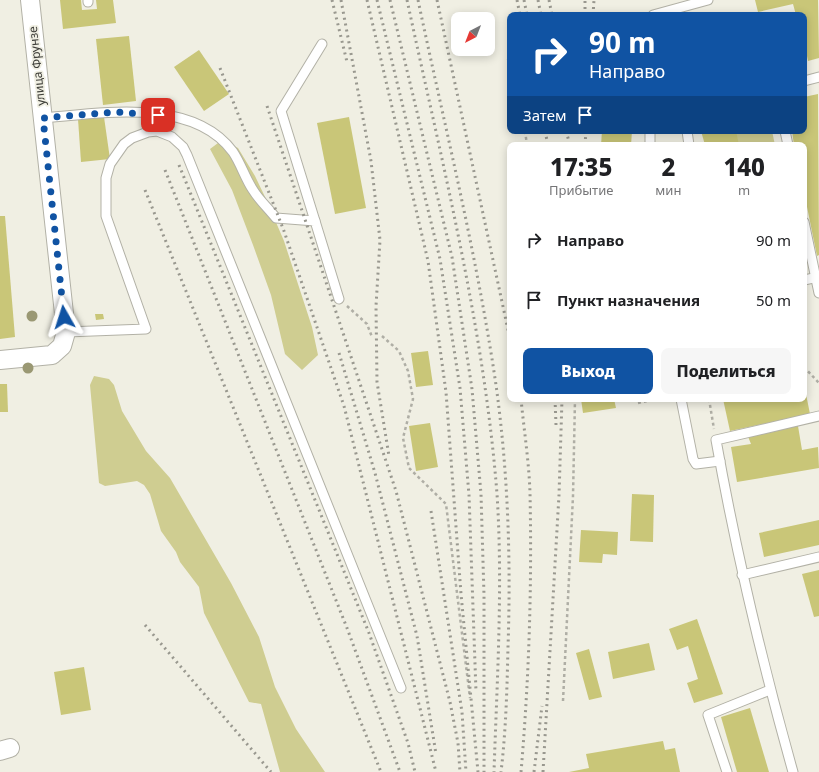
<!DOCTYPE html>
<html lang="ru">
<head>
<meta charset="utf-8">
<style>
  :root { --surface:#fff; --page:#f6f6f6; --text:#202124; --muted:#757577; --accent:#1053a3 }
  body { margin:0; font-family:"Noto Sans",sans-serif; background:var(--page); color:var(--text); height:100vh; display:flex; flex-direction:column; font-size:15px; white-space:nowrap }
  * { box-sizing:border-box; margin:0 }
  p { font-size:13px; color:var(--muted) }
  .icon { flex:none; width:22px; height:22px; fill:none; stroke:currentColor; stroke-width:2; stroke-linecap:round; stroke-linejoin:round }
  .map { position:relative; flex:1; overflow:hidden }
  .side { position:absolute; left:507px; top:142px; width:300px; height:260px; display:flex; flex-direction:column; background:var(--surface); border-radius:8px; box-shadow:0 2px 10px #0003 }
  .side>* { flex:none }
  .hud { position:absolute; left:507px; top:12px; width:300px; height:122px; border-radius:8px; box-shadow:0 2px 10px #0003; background:#1053a3; color:#fff; overflow:hidden }
  .needle { width:26px; rotate:222deg }
  .controls { position:absolute; left:451px; top:12px; display:grid; gap:8px }
  .controls a { display:grid; place-items:center; width:44px; height:44px; border-radius:8px; background:var(--surface); box-shadow:0 2px 10px #0003; font-size:20px }
  .pin { position:absolute; display:grid; place-items:center; width:34px; height:34px; color:#fff; margin:-17px; border-radius:8px; box-shadow:0 2px 6px #0006 }
  .me { position:absolute; width:44px; margin:-22px; rotate:354deg; stroke-linejoin:round; filter:drop-shadow(0 0 3px #0008) }
  .turn { display:flex; align-items:center; gap:14px; height:84px; padding:0 16px; font-size:18px }
  .turn .icon { width:52px; height:52px; stroke-width:2.5 }
  .turn b { display:block; font-size:28px; line-height:34px }
  .then { display:flex; align-items:center; height:38px; padding:0 16px; background:#0003; gap:8px; font-size:15px }
  .eta { display:flex; justify-content:space-evenly; align-items:center; height:68px; text-align:center }
  .eta b { font-size:24px; font-weight:800; line-height:28px }
  .action { display:flex; gap:8px; margin-top:auto; padding:8px 16px }
  .action a { flex:1; height:46px; border-radius:8px; background:var(--accent); color:#fff; font-size:16px; font-weight:800; line-height:46px; text-align:center }
  .action a+a { background:var(--page); color:var(--text) }
  ul { padding:0; list-style:none }
  li { display:flex; align-items:center; gap:12px; height:60px; padding:0 16px }
  li div { flex:1 }
  li b { display:block; font-size:15px }
  li em { font-style:normal }
  .map>svg:first-child { display:block }
  .green { fill:#cfcd91 }
  .building { fill:#c9c678 }
  .lines { fill:none; stroke-linecap:round; stroke-linejoin:round }
  .lane-casing { stroke:#b2b1a6; stroke-width:11 }
  .street-casing { stroke:#b2b1a6; stroke-width:20 }
  .path { stroke:#afaea5; stroke-width:2.5; stroke-dasharray:3 3; stroke-linecap:butt }
  .lane { stroke:#fff; stroke-width:9 }
  .street { stroke:#fff; stroke-width:18 }
  .rail { stroke:#99988f; stroke-width:3; stroke-dasharray:2 4; stroke-linecap:butt }
  .tree { fill:#9a9873 }
  .route { stroke:#1053a3; stroke-width:7; stroke-dasharray:0 12.6 }
  .labels { text-anchor:middle; stroke-width:3.5; stroke-linejoin:round; paint-order:stroke }
  .street-label { font-size:12px; fill:#3d3d38; stroke:#f0efe3 }
</style>
</head>
<body>
<div class="map">
<svg width="819" height="772" viewBox="0 0 819 772">
  <rect width="100%" height="100%" fill="#f0efe3"/>
  <!-- green -->
  <g class="green">
    <path d="M738 131H772L775 145H736L734 134Z"/>
    <path d="M222 140 238 148 255 176 266 199 284 241 312 327 318 355 302 370 285 354 271 295 253 245 232 190 210 149Z"/>
    <path d="M94 376 109 379 114 385 122 411 146 451 170 478 231 583 259 637 275 687 296 729 325 772H280L261 704 249 702 204 613 199 587 180 562 176 552 161 531 150 494 144 485 137 481 105 486 99 483 90 385Z"/>
  </g>
  <!-- building -->
  <g class="building">
    <path d="M60 0H81L82 10 97 9 96 0H113L116 23 63 29Z"/>
    <path d="M755 0H818L819 58 808 61 807 56 804 57V15H796L793 4 758 12Z"/>
    <path d="M129 36 136 101 103 105 96 39Z"/>
    <path d="M199 50 229 94 204 111 174 67Z"/>
    <path d="M818 94 819 255 817 256 804 192V145H794L792 131H804V97Z"/>
    <path d="M104 117 110 159 81 162 78 119Z"/>
    <path d="M349 117 366 208 335 214 317 123Z"/>
    <path d="M602 131H632L631 145H601Z"/>
    <path d="M701 131H736L739 145H705Z"/>
    <path d="M0 216H5L15 337 0 339Z"/>
    <path d="M95 314H103L104 319 96 320Z"/>
    <path d="M428 351 433 385 416 387 411 353Z"/>
    <path d="M0 384H7L8 412H0Z"/>
    <path d="M805 389 810 414 730 431 723 399H804Z"/>
    <path d="M581 399H614L616 408 583 413Z"/>
    <path d="M430 423 438 467 416 471 409 426Z"/>
    <path d="M798 426 802 450 818 447 819 468 737 482 731 447 751 444 747 434Z"/>
    <path d="M632 494 654 495 653 542 630 541Z"/>
    <path d="M819 520V545L764 557 759 533Z"/>
    <path d="M581 530 618 532 617 555 603 554 602 563 579 562Z"/>
    <path d="M819 570V616L814 617 802 574Z"/>
    <path d="M697 619 723 694 694 703 687 683 698 679 688 646 677 650 669 629Z"/>
    <path d="M649 643 655 670 613 679 608 652Z"/>
    <path d="M589 649 602 697 589 700 576 653Z"/>
    <path d="M84 667 91 710 61 715 54 672Z"/>
    <path d="M750 708 769 772H737L721 717Z"/>
    <path d="M663 741 665 750 675 748 680 772H569L589 768 586 754Z"/>
  </g>
  <g class="lines">
    <defs>
      <g id="lane">
        <path d="M88 0V2"/>
        <path d="M653 15 708 0"/>
        <path d="M804 81 819 77"/>
        <path d="M43 118C101 113 193 97 233 152 241 164 245 178 253 190 259 200 269 209 276 218L315 221 339 299"/>
        <path d="M687 131 689 145"/>
        <path d="M785 131 788 145"/>
        <path d="M650 145V131"/>
        <path d="M315 221 281 111 322 44"/>
        <path d="M804 222 819 293"/>
        <path d="M804 280 819 277"/>
        <path d="M66 332 146 329 106 216V178L110 164 124 144 132 138 148 132 157 131 172 137 183 147 187 155 401 688"/>
        <path d="M681 399 693 459 696 464 720 461"/>
        <path d="M742 575 819 557"/>
        <path d="M727 772 708 715 770 690"/>
        <path d="M793 772C762 662 736 552 716 440L819 416"/>
      </g>
      <g id="street">
        <path d="M0 360 52 355 62 346 66 332 30 0"/>
        <path d="M0 751 10 748"/>
      </g>
    </defs>
    <!-- lane casing -->
    <use href="#lane" class="lane-casing"/>
    <!-- street casing -->
    <use href="#street" class="street-casing"/>
    <!-- path -->
    <g class="path">
      <path d="M508 59 510 69"/>
      <path d="M525 131 527 145"/>
      <path d="M347 306 367 324 372 337"/>
      <path d="M382 336 399 351 408 371 413 399 403 438 409 468 446 504 470 698"/>
      <path d="M804 367 819 383"/>
      <path d="M709 399 714 429"/>
      <path d="M638 403 656 399"/>
      <path d="M563 701 573 496 575 399"/>
    </g>
    <!-- lane -->
    <use href="#lane" class="lane"/>
    <!-- street -->
    <use href="#street" class="street"/>
    <!-- rail -->
    <g class="rail">
      <path d="M332 0 347 62"/>
      <path d="M341 0 371 161 380 240 376 306 377 382 389 456"/>
      <path d="M367 0 428 261 446 392 461 594 478 772"/>
      <path d="M377 0 440 259 460 388 469 495 476 692"/>
      <path d="M390 0 452 257 472 389 481 494 484 595V772"/>
      <path d="M407 0C442 163 484 327 497 494 503 586 497 680 494 772"/>
      <path d="M418 0C445 128 477 255 496 385 508 472 511 559 508 647 507 689 506 730 501 772"/>
      <path d="M437 0 510 339"/>
      <path d="M517 0 520 15"/>
      <path d="M524 0 527 15"/>
      <path d="M538 0 541 15"/>
      <path d="M549 0 552 15"/>
      <path d="M585 15V0"/>
      <path d="M593 15 594 0"/>
      <path d="M220 68 284 231 344 406 436 772"/>
      <path d="M267 106 396 491 450 702 458 743 460 772"/>
      <path d="M545 131 548 145"/>
      <path d="M566 131 570 145"/>
      <path d="M585 145 586 131"/>
      <path d="M179 165 369 633 408 743 415 772"/>
      <path d="M165 170 347 628 400 772"/>
      <path d="M145 190 381 772"/>
      <path d="M339 353 375 473 417 636 436 754"/>
      <path d="M555 399 556 425"/>
      <path d="M431 511 462 712 466 772"/>
      <path d="M145 625 271 772"/>
      <path d="M521 772C529 679 532 586 530 493 529 462 524 430 521 399"/>
      <path d="M534 772 542 706"/>
      <path d="M543 772 559 495 562 399"/>
    </g>
  </g>
  <!-- trees -->
  <g class="tree">
    <circle cx="32" cy="316" r="5.5"/>
    <circle cx="28" cy="368" r="5.5"/>
  </g>
  <g class="lines">
    <!-- route -->
    <path class="route" d="M64 317 43 118 115 112 158 115"/>
  </g>
  <g class="labels">
    <!-- street labels -->
    <g class="street-label">
      <text transform="translate(37 66) rotate(-96)" y="4">улица Фрунзе</text>
    </g>
  </g>
</svg>
<div class="controls">
<a><svg class="needle" viewBox="-14 -14 28 28"><path d="M0-13l5 13h-10z" fill="#e53935"/><path d="M0 13l5-13h-10z" fill="#757577"/></svg></a>
</div>
<div class="pin" style="left:158px;top:115px;background:#d93025"><svg class="icon" aria-label="arrive" viewBox="0 0 24 24"><path d="M6 21V4h12l-3 4 3 4H6"/></svg></div>
<svg class="me" style="left:64px;top:317px" viewBox="-20 -20 40 40"><path d="M0-17L14 15 0 8-14 15z" fill="#1053a3" stroke="#fff" stroke-width="4"/></svg>
<div class="hud">
<div class="turn"><svg class="icon" aria-label="right" viewBox="0 0 24 24"><path d="M7 20v-9h11M14 6l5 5-5 5"/></svg><div><b>90 m</b>Направо</div></div>
<div class="then">Затем<svg class="icon" aria-label="arrive" viewBox="0 0 24 24"><path d="M6 21V4h12l-3 4 3 4H6"/></svg></div>
</div>
<section class="side">
<div class="eta">
<div><b>17:35</b><p>Прибытие</p></div>
<div><b>2</b><p>мин</p></div>
<div><b>140</b><p>m</p></div>
</div>
<ul>
<li><svg class="icon" aria-label="right" viewBox="0 0 24 24"><path d="M7 20v-9h11M14 6l5 5-5 5"/></svg><div><b>Направо</b></div><em>90 m</em></li>
<li><svg class="icon" aria-label="arrive" viewBox="0 0 24 24"><path d="M6 21V4h12l-3 4 3 4H6"/></svg><div><b>Пункт назначения</b></div><em>50 m</em></li>
</ul>
<div class="action"><a>Выход</a><a>Поделиться</a></div>
</section>
</div>
</body>
</html>
